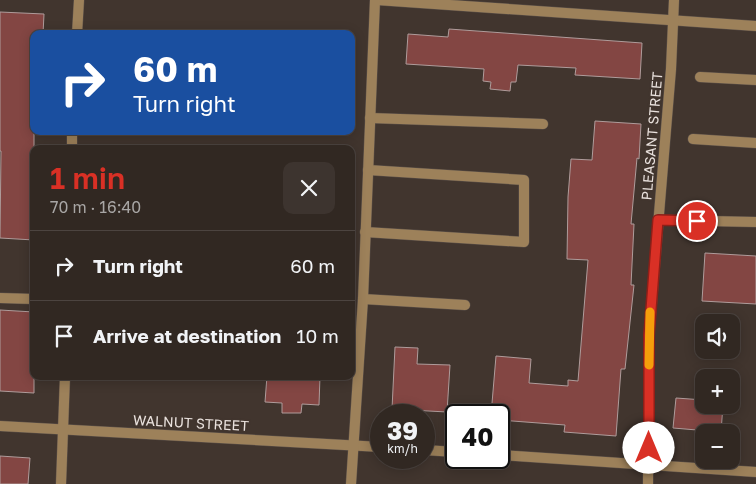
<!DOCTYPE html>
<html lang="en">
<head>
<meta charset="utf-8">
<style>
  :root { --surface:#312822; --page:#3d342f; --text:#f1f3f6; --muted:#a8a6a5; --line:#4c4440; --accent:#d93025 }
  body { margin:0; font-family:"Golos Text",sans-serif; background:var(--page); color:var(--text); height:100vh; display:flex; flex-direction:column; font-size:19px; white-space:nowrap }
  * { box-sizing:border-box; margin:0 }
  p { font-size:16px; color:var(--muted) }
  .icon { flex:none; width:28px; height:28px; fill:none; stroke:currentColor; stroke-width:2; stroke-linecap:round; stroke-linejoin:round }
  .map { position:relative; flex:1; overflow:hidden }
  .panel { position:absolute; left:30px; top:145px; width:325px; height:235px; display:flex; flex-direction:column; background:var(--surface); border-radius:10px; box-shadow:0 2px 12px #0003,0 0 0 1px var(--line) }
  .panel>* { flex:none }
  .guide { position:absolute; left:30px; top:30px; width:325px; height:105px; border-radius:10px; box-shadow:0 2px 12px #0003,0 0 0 1px var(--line); background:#1a4fa0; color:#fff; overflow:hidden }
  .tools { position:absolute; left:695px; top:314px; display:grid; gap:10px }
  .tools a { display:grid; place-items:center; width:45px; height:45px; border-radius:10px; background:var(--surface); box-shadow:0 2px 12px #0003,0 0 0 1px var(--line); font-size:25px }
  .speed { position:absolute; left:370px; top:404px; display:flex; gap:10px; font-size:25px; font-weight:700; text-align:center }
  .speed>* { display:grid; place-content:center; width:65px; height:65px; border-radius:50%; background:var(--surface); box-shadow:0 2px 12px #0003,0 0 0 1px var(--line); line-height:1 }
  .speed small { font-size:12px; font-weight:400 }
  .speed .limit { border:2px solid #111; border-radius:8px; background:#fff; color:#111 }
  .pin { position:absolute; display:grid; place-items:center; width:42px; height:42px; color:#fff; margin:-21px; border:2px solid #fff; border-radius:50%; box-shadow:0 1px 5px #0007 }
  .me { position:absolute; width:55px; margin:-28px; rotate:0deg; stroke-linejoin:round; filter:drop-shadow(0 0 4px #0008) }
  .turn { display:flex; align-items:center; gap:18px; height:105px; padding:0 20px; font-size:22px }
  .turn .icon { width:65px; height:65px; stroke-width:2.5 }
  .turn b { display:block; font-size:35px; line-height:42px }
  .round { display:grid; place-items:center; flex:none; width:52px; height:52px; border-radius:10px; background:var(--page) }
  .summary { display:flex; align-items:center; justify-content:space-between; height:85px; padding:0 20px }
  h1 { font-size:30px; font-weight:600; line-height:38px; color:var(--accent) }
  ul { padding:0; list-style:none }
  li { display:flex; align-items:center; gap:15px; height:70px; padding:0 20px; border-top:1px solid var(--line) }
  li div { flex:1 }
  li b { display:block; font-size:19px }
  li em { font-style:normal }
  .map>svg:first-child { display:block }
  .building { fill:#834643; stroke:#af9c9b }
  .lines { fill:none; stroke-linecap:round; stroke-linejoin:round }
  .service-casing { stroke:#5c514a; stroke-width:11 }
  .minor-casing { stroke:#5c514a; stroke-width:11 }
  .tertiary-casing { stroke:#5c514a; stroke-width:11 }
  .service { stroke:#9d815a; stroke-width:10 }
  .minor { stroke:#9d815a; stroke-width:10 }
  .tertiary { stroke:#9d815a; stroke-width:10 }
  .route-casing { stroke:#8d1f18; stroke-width:12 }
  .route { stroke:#d93025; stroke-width:9 }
  .slow { stroke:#f59e0b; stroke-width:9 }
  .labels { text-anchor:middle; stroke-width:4; stroke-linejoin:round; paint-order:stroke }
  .street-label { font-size:14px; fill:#e9e1dd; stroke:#41352e }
</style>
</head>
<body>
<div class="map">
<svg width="756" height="484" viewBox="0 0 756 484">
  <rect width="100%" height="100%" fill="#41352e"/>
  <!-- building -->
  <g class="building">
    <path d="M0 12 44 14 43 34H34V240L0 238 1 151H0Z"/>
    <path d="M449 29 642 43 640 79 575 75 576 68 518 65 516 82H511L510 91 490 89 491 82 483 81 484 69 406 64 408 34 448 37Z"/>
    <path d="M595 121 641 124 639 159 637 158 631 224H634L631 285H634L625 369H621L616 436 564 432 565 425 499 420V415H491L496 356 531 359 529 383 568 386V380L578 381 588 260 567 259 568 197 571 159 592 160Z"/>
    <path d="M705 253 756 256V304L702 301Z"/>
    <path d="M0 310 34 312V393L0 391Z"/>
    <path d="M395 347 418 348 417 364 450 365 447 412 392 409Z"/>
    <path d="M267 376H320L319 405 302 404 301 413H282V403L265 402Z"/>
    <path d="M676 398 704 400V405H723L721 432 673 428Z"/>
    <path d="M0 456 30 458 28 484H0Z"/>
  </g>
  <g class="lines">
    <defs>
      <g id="service">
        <path d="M700 77 756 80"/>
        <path d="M370 118 543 124"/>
        <path d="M693 139 756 143"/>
        <path d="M658 220 756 222"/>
        <path d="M365 232 524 242V180L368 170"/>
        <path d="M0 298 34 299"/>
        <path d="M363 299 465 305"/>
      </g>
      <g id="minor">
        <path d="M77 34 79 0"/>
        <path d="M72 149V131"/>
        <path d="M0 426 381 447"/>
        <path d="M424 450 456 452"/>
        <path d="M499 455 756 472"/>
        <path d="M61 484 65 376"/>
      </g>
      <g id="tertiary">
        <path d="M377 0 756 26"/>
        <path d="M351 484 363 299 375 0"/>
        <path d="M648 484 649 335 671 69 674 0"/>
      </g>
    </defs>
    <!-- service casing -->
    <use href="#service" class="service-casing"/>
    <!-- minor casing -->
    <use href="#minor" class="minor-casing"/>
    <!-- tertiary casing -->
    <use href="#tertiary" class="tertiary-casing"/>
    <!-- service -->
    <use href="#service" class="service"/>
    <!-- minor -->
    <use href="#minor" class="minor"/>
    <!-- tertiary -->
    <use href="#tertiary" class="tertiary"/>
  </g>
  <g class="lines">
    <defs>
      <path id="route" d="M649 448V335L658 220 697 221"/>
    </defs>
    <!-- route casing -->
    <use href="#route" class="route-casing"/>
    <!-- route -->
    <use href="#route" class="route"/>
    <!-- slow -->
    <path class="slow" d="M649 365 650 312"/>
  </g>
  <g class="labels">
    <!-- street labels -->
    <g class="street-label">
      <text transform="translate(652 136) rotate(-85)" y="5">PLEASANT STREET</text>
      <text transform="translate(191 423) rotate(3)" y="5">WALNUT STREET</text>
    </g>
  </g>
</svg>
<div class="tools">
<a><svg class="icon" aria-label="sound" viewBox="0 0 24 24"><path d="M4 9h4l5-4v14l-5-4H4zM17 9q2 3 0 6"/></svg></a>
<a>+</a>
<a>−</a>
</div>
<div class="speed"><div>39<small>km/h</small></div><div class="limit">40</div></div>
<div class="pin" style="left:697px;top:221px;background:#d93025"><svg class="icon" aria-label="arrive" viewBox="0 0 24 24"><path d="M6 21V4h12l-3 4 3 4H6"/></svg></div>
<svg class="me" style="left:649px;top:448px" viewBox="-20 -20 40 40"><circle r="19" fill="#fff"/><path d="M0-13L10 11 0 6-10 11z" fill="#d93025"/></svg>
<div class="guide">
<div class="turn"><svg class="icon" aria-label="right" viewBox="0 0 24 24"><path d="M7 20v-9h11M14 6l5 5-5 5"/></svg><div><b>60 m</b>Turn right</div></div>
</div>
<section class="panel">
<div class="summary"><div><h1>1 min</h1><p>70 m · 16:40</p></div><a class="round"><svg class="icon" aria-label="close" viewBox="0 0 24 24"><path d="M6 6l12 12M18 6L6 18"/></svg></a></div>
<ul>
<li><svg class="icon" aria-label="right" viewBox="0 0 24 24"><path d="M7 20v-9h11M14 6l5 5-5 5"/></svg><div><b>Turn right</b></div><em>60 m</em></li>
<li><svg class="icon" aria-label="arrive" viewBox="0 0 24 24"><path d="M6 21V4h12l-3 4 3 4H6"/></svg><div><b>Arrive at destination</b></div><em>10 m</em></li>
</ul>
</section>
</div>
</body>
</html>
